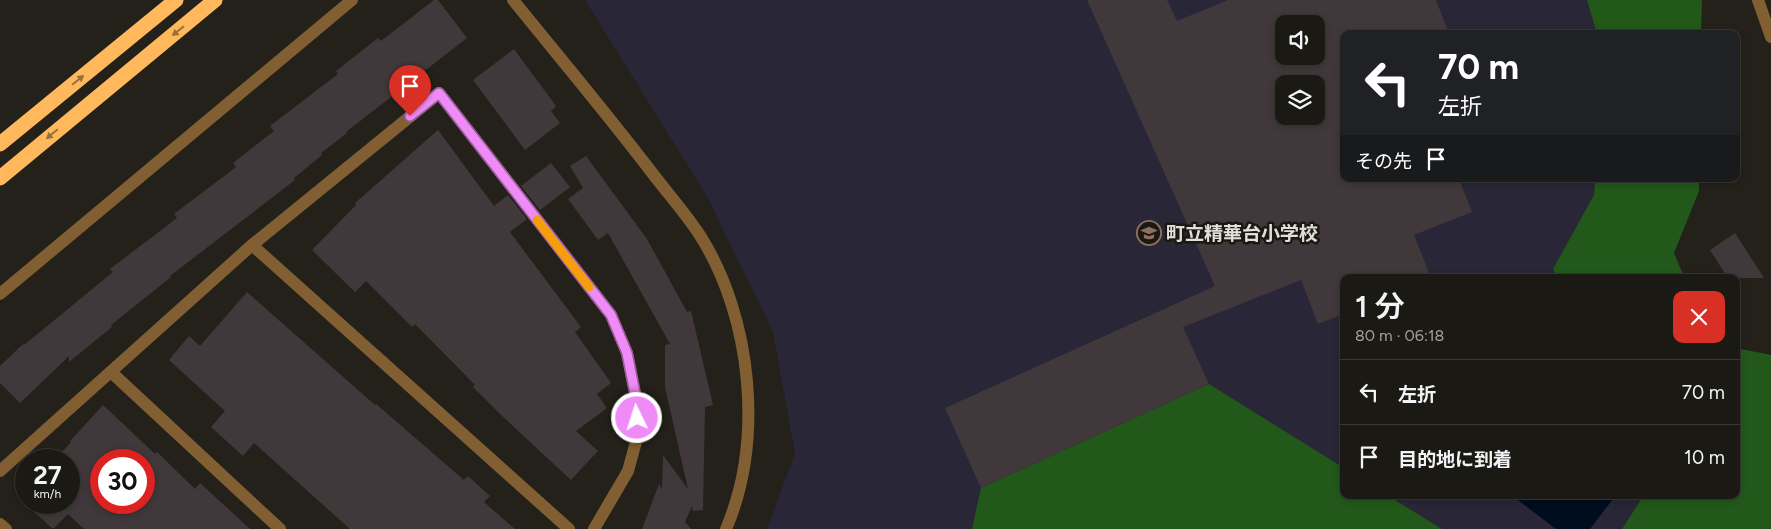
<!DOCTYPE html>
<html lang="ja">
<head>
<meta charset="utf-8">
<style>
  :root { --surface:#1b1914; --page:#282622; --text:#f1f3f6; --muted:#a0a0a0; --line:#393834 }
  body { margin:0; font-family:Figtree,"Noto Sans JP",sans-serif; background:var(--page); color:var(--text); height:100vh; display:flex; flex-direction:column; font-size:19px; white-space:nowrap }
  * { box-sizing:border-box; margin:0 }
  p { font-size:16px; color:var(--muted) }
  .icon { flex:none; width:28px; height:28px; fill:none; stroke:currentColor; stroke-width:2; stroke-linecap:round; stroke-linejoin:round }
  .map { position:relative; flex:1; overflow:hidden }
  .drawer { position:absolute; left:1340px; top:274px; width:400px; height:225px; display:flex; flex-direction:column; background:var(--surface); border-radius:10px; box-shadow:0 2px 8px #0003,0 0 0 1px var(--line) }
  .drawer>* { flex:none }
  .guide { position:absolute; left:1340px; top:30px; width:400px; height:152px; border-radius:10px; box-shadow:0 2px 8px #0003,0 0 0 1px var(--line); background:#202124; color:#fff; overflow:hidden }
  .fabs { position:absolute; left:1275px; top:15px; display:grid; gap:10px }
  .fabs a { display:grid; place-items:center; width:50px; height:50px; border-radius:10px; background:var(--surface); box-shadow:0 2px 8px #0003,0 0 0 1px var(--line); font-size:25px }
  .speed { position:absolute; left:15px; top:449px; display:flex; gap:10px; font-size:25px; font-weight:700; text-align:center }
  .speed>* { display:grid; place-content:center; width:65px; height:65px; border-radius:50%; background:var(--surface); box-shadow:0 2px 8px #0003,0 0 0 1px var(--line); line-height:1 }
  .speed small { font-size:12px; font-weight:400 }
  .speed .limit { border:8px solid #d22; background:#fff; color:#111 }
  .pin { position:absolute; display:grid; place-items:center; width:42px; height:42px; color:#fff; margin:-51px -21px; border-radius:50% 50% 50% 0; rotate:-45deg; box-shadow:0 0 5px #0007 }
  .pin .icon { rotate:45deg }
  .me { position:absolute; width:55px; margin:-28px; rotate:356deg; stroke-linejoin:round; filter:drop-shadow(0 0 4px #0008) }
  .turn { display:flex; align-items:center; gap:18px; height:105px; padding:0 15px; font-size:22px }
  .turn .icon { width:65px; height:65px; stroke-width:2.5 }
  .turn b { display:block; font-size:35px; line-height:42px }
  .then { display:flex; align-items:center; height:48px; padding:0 15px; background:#0003; gap:10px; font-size:19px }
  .round { display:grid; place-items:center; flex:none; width:52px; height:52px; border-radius:10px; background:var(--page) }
  .summary { display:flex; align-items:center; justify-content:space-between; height:85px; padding:0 15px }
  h1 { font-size:30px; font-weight:600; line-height:38px }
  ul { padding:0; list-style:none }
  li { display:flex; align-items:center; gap:15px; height:65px; padding:0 15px; border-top:1px solid var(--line) }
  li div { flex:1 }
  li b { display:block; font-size:19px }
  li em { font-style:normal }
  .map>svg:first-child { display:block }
  .education { fill:#292637; fill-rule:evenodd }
  .forest { fill:#22591b }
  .water { fill:#000d1e }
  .building { fill:#40383b; fill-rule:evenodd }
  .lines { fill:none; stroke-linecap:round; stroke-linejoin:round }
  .minor { stroke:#825f32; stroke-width:12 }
  .tertiary { stroke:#825f32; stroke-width:12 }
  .motorway { stroke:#ffb85c; stroke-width:15 }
  .oneway { fill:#98703b }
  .route-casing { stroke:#9b5aa1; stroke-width:12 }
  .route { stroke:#ef8bf7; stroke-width:9 }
  .slow { stroke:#f59e0b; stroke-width:9 }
  .labels { text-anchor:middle; stroke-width:5; stroke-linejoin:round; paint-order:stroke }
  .poi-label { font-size:19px; font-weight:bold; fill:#e1dfdb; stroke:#1b1812; text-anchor:start }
</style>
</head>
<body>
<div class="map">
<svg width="1771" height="529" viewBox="0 0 1771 529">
  <rect width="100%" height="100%" fill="#24211b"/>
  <!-- education -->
  <g class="education">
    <path d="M585 0H1587L1597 34H1344V179H1595L1594 195 1553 269 1557 277 1344 278V468L1209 385 982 488 972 529H767L795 453 773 332 708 198ZM1284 24H1316V56H1284ZM1284 84H1316V116H1284Z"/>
    <path d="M1387 495H1644L1622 529H1442Z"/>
  </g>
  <!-- forest -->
  <g class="forest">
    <path d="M1587 0H1702L1701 34H1597Z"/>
    <path d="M1595 179H1699V191L1674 253 1684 277H1557L1553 269 1594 195Z"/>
    <path d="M1736 348 1771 355V529H1622L1644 495H1736Z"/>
    <path d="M1209 384 1344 468V495H1387L1442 529H972L981 488Z"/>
  </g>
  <!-- water -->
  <path class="water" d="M1511 495H1616L1590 529H1556Z"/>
  <!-- building -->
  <g class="building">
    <path d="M434 0H438L467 38 346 132 347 133 321 153 322 155 294 178 295 180 170 276 171 277 111 325 112 327 69 362V356L20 403 0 383V366L23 344 24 345 113 272 110 269 177 218 174 214 236 167 233 163 274 131 270 126 338 74 336 71 378 38 381 41Z"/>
    <path d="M1087 0H1167L1177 21 1228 0H1436L1449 34H1344V179H1459L1472 212 1414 235 1431 278H1344V314L1318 324 1301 280 1183 327 1209 384 981 488 945 408 1215 286ZM1284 24H1316V56H1284ZM1284 84H1316V116H1284Z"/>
    <path d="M514 49 556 106 551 111 560 123 525 150 473 80Z"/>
    <path d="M438 130 494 206 508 195 527 219 510 232 581 327 575 332 611 383 597 394 607 408 576 431 598 451 571 480 501 415 473 387 475 385 415 324 412 327 366 281 355 292 312 250 356 205 355 203Z"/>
    <path d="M586 156 647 239 687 312 691 311 713 405 705 407 703 510 693 511 692 506 685 522 691 529H642L659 484 662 489 663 455 688 489 665 387V345L670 344 608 233 598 240 568 199 583 188 570 166Z"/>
    <path d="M551 163 570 187 540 210 521 186Z"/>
    <path d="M1735 233 1764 278H1728L1710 250Z"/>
    <path d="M247 292 375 405 376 404 464 480 468 476 490 496 484 502 515 529H350L254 443 243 456 211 427 225 411 169 360 189 336 200 346Z"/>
    <path d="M103 405 155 454 157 452 195 489 200 483 250 529H84L68 514 53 529 31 509 36 502H69V465L73 460H55L71 442 70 441ZM101 460H144V502H101Z"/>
  </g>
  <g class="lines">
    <!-- minor -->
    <g class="minor">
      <path d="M1758 0 1771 37"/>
      <path d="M252 245 569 529"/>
      <path d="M111 372 280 529"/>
      <path d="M0 471 252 245 439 93 611 315 627 353 636 398 637 438 628 471 594 529"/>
      <path d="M0 524 6 529"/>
    </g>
    <!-- tertiary -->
    <g class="tertiary">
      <path d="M513 0C560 58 608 115 653 174 669 195 687 215 701 237 752 319 764 440 726 529"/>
      <path d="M0 294 352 0"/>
    </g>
    <!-- motorway -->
    <g class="motorway">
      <path d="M0 144 176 0"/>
      <path d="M0 178 215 0"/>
    </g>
  </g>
  <!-- one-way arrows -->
  <defs><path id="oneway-solid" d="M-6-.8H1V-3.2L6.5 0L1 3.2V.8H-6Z" transform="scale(1.25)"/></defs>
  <g class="oneway">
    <use href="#oneway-solid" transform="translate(178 31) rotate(141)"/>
    <use href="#oneway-solid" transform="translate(78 80) rotate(-39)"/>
    <use href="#oneway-solid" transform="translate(52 134) rotate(140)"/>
  </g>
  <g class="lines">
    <defs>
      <path id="route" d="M410 116 439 93 611 315 627 353 636 398 637 418"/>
    </defs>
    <!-- route casing -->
    <use href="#route" class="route-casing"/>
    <!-- route -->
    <use href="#route" class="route"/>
    <!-- slow -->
    <path class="slow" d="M537 220 589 287"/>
  </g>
  <!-- icons -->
  <defs>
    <symbol id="school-ring" viewBox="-11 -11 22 22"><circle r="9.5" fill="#1b1812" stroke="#8d6e63" stroke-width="1.5"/><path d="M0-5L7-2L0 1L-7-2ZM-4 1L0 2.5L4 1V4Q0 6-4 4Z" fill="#8d6e63"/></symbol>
  </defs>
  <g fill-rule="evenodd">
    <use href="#school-ring" x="1135" y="219" width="28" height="28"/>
  </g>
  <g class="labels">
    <!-- poi labels -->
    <g class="poi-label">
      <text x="1166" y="240">町立精華台小学校</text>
    </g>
  </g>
</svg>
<div class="fabs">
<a><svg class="icon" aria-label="sound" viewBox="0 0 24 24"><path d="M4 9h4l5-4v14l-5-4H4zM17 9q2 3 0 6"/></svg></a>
<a><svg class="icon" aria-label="layers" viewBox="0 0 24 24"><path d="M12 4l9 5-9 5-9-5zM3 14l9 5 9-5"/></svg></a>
</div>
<div class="speed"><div>27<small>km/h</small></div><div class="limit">30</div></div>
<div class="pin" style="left:410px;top:116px;background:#d93025"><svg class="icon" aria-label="arrive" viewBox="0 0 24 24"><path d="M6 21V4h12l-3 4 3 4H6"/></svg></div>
<svg class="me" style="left:637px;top:418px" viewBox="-20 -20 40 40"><circle r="17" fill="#ef8bf7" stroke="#fff" stroke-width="3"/><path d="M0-11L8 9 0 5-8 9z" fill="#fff"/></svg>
<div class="guide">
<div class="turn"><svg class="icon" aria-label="left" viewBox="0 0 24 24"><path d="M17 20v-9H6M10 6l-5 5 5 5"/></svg><div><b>70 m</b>左折</div></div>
<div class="then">その先<svg class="icon" aria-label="arrive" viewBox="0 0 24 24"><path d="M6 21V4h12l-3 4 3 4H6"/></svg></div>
</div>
<section class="drawer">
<div class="summary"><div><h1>1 分</h1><p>80 m · 06:18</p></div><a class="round" style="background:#d93025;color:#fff"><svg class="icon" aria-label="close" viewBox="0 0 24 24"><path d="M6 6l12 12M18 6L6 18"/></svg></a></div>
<ul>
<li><svg class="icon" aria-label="left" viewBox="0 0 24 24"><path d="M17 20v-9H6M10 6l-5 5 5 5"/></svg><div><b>左折</b></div><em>70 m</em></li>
<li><svg class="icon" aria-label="arrive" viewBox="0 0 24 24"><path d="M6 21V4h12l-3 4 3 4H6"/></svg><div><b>目的地に到着</b></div><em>10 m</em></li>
</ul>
</section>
</div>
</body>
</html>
